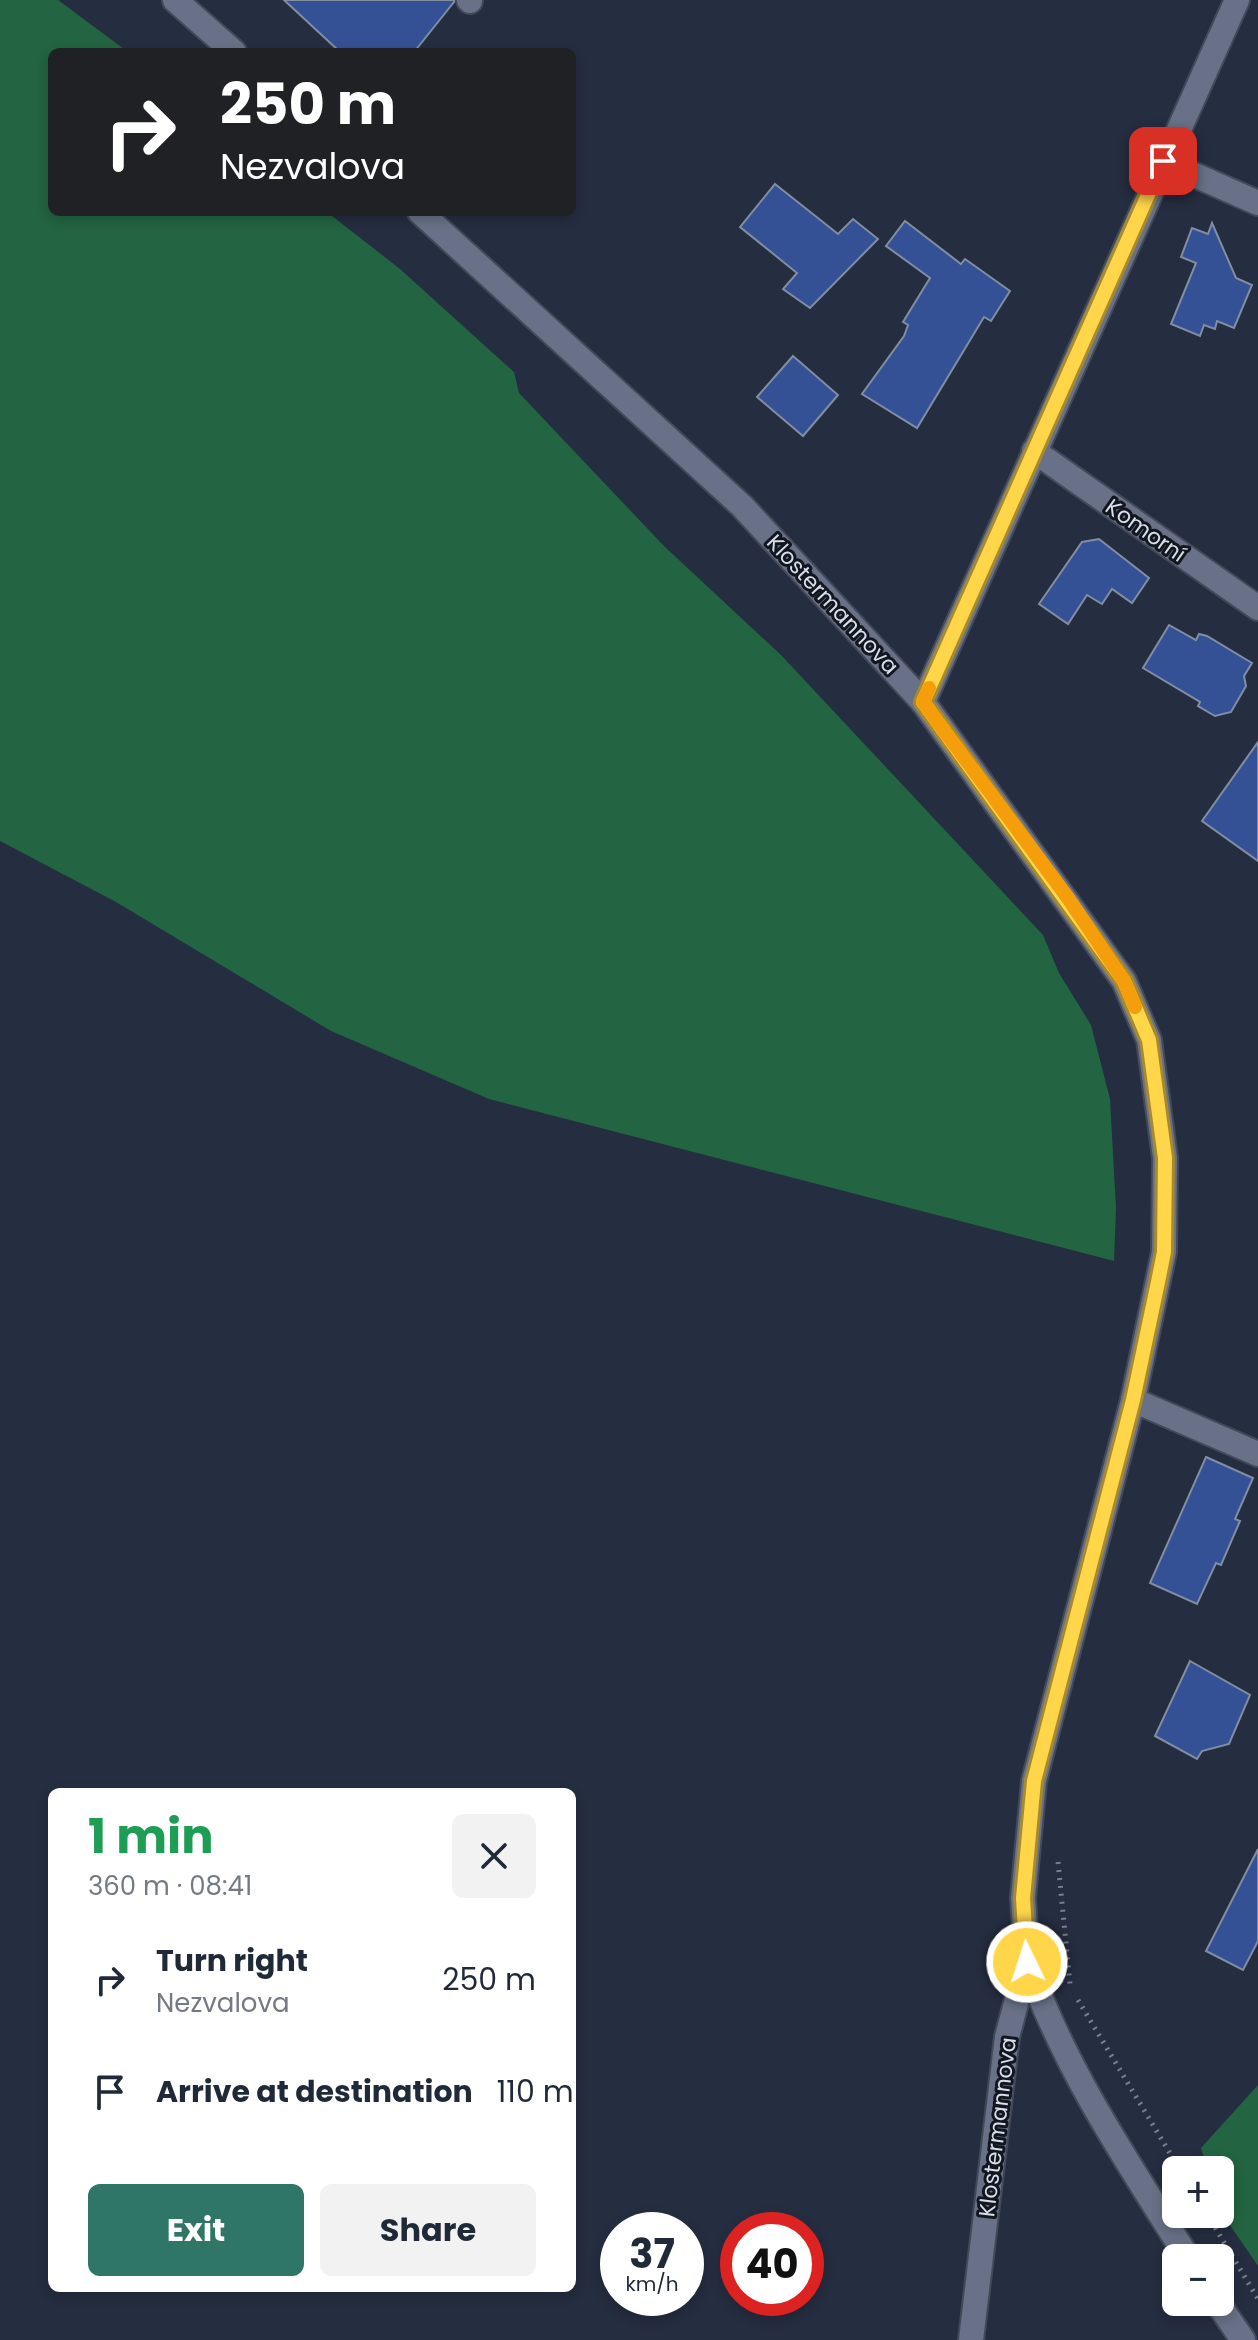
<!DOCTYPE html>
<html lang="en">
<head>
<meta charset="utf-8">
<style>
  :root { --surface:#fff; --page:#f2f2f3; --text:#1f2937; --muted:#747a83; --accent:#2f7666 }
  body { margin:0; font-family:Poppins,sans-serif; background:var(--page); color:var(--text); height:100vh; display:flex; flex-direction:column; font-size:30px; white-space:nowrap }
  * { box-sizing:border-box; margin:0 }
  p { font-size:26px; color:var(--muted) }
  .icon { flex:none; width:44px; height:44px; fill:none; stroke:currentColor; stroke-width:2; stroke-linecap:round; stroke-linejoin:round }
  .map { position:relative; flex:1; overflow:hidden }
  .panel { position:absolute; left:48px; top:1788px; width:528px; height:504px; display:flex; flex-direction:column; background:var(--surface); border-radius:12px; box-shadow:0 4px 12px #0003 }
  .panel>* { flex:none }
  .hud { position:absolute; left:48px; top:48px; width:528px; height:168px; border-radius:12px; box-shadow:0 4px 12px #0003; background:#202124; color:#fff; overflow:hidden }
  .controls { position:absolute; left:1162px; top:2156px; display:grid; gap:16px }
  .controls a { display:grid; place-items:center; width:72px; height:72px; border-radius:12px; background:var(--surface); box-shadow:0 4px 12px #0003; font-size:40px }
  .speed { position:absolute; left:600px; top:2212px; display:flex; gap:16px; font-size:40px; font-weight:700; text-align:center }
  .speed>* { display:grid; place-content:center; width:104px; height:104px; border-radius:50%; background:var(--surface); box-shadow:0 4px 12px #0003; line-height:1 }
  .speed small { font-size:20px; font-weight:400 }
  .speed .limit { border:12px solid #d22; background:#fff; color:#111 }
  .pin { position:absolute; display:grid; place-items:center; width:68px; height:68px; color:#fff; margin:-34px; border-radius:16px; box-shadow:0 4px 12px #0006 }
  .me { position:absolute; width:88px; margin:-44px; rotate:356deg; stroke-linejoin:round; filter:drop-shadow(0 0 6px #0008) }
  .turn { display:flex; align-items:center; gap:28px; height:168px; padding:0 40px; font-size:36px }
  .turn .icon { width:104px; height:104px; stroke-width:2.5 }
  .turn b { display:block; font-size:56px; line-height:68px }
  .round { display:grid; place-items:center; flex:none; width:84px; height:84px; border-radius:12px; background:var(--page) }
  .headline { display:flex; align-items:center; justify-content:space-between; height:136px; padding:0 40px }
  h1 { font-size:48px; font-weight:700; line-height:60px; color:#1e9e55 }
  .button { display:flex; gap:16px; margin-top:auto; padding:16px 40px }
  .button a { flex:1; height:92px; border-radius:12px; background:var(--accent); color:#fff; font-size:32px; font-weight:700; line-height:92px; text-align:center }
  .button a+a { background:var(--page); color:var(--text) }
  ul { padding:0; list-style:none }
  li { display:flex; align-items:center; gap:24px; height:112px; padding:0 40px }
  li div { flex:1 }
  li b { display:block; font-size:30px }
  li em { font-style:normal }
  .map>svg:first-child { display:block }
  .green { fill:#236442 }
  .building { fill:#355196; stroke:#828da3; stroke-width:2 }
  .lines { fill:none; stroke-linecap:round; stroke-linejoin:round }
  .minor-casing { stroke:#434959; stroke-width:28 }
  .path { stroke:#787f8f; stroke-width:5; stroke-dasharray:2 6; stroke-linecap:butt }
  .minor { stroke:#687187; stroke-width:24 }
  .route-casing { stroke:#a68a30; stroke-width:20 }
  .route { stroke:#ffd54a; stroke-width:14 }
  .slow { stroke:#f59e0b; stroke-width:14 }
  .labels { text-anchor:middle; stroke-width:6; stroke-linejoin:round; paint-order:stroke }
  .street-label { font-size:22px; fill:#d8ddea; stroke:#12161e }
</style>
</head>
<body>
<div class="map">
<svg width="1258" height="2340" viewBox="0 0 1258 2340">
  <rect width="100%" height="100%" fill="#252d40"/>
  <!-- green -->
  <g class="green">
    <path d="M0 0H58L128 52H52V212H327L400 269 514 372 519 393 664 546 781 655 1043 935 1059 973 1091 1025 1110 1099 1116 1208 1114 1261 489 1099 331 1031 116 902 0 841Z"/>
    <path d="M1258 2085V2266L1223 2215 1220 2170H1208L1201 2148Z"/>
  </g>
  <!-- building -->
  <g class="building">
    <path d="M284 0H454V2L414 52H340Z"/>
    <path d="M775 184 838 234 853 219 878 239 810 308 783 289 797 273 740 227Z"/>
    <path d="M905 221 961 264 965 259 1010 291 991 321 984 317 917 428 862 394 904 336 908 325 903 322 930 278 886 246Z"/>
    <path d="M1212 223 1236 278 1252 285 1234 328 1217 321 1215 329 1204 325 1200 336 1171 324 1196 263 1181 257 1192 228 1208 234Z"/>
    <path d="M793 356 838 395 803 436 757 397Z"/>
    <path d="M1099 539 1149 578 1132 603 1112 589 1102 604 1087 595 1068 624 1039 604 1082 542Z"/>
    <path d="M1169 625 1196 640 1199 634 1207 636 1252 663 1244 676 1246 686 1231 712 1215 716 1198 706 1200 702 1143 668Z"/>
    <path d="M1258 742V861L1202 821Z"/>
    <path d="M1206 1457 1253 1478 1235 1519 1240 1521 1221 1565 1216 1563 1197 1604 1150 1583Z"/>
    <path d="M1190 1661 1250 1695 1229 1744 1202 1751 1197 1759 1155 1736Z"/>
    <path d="M1258 1849V1941L1243 1970 1206 1951Z"/>
  </g>
  <g class="lines">
    <defs>
      <g id="minor">
        <path d="M175 0 234 52"/>
        <path d="M469 0 470 1"/>
        <path d="M1163 161 1258 203"/>
        <path d="M420 212 742 506 923 702 1124 981 1149 1040 1165 1158 1164 1252 1133 1400 1034 1781 1023 1898 1027 1962 1007 2037 971 2340"/>
        <path d="M1034 451 1258 608"/>
        <path d="M923 702 1237 0"/>
        <path d="M1133 1400 1258 1454"/>
        <path d="M1027 1962C1064 2068 1128 2163 1188 2258"/>
        <path d="M1217 2302 1243 2340"/>
      </g>
    </defs>
    <!-- minor casing -->
    <use href="#minor" class="minor-casing"/>
    <!-- path -->
    <g class="path">
      <path d="M1058 1862 1070 1984"/>
      <path d="M1078 2000 1180 2170"/>
      <path d="M1207 2214 1258 2299"/>
    </g>
    <!-- minor -->
    <use href="#minor" class="minor"/>
  </g>
  <g class="lines">
    <defs>
      <path id="route" d="M1027 1962 1023 1898 1034 1781 1133 1400 1158 1282 1164 1252 1165 1158 1149 1040 1124 981 923 702 1163 161"/>
    </defs>
    <!-- route casing -->
    <use href="#route" class="route-casing"/>
    <!-- route -->
    <use href="#route" class="route"/>
    <!-- slow -->
    <path class="slow" d="M929 688 923 702 1068 898 1124 981 1135 1007"/>
  </g>
  <g class="labels">
    <!-- street labels -->
    <g class="street-label">
      <text transform="translate(1146 530) rotate(35)" y="8">Komorní</text>
      <text transform="translate(833 604) rotate(47)" y="8">Klostermannova</text>
      <text transform="translate(997 2127) rotate(-83)" y="8">Klostermannova</text>
    </g>
  </g>
</svg>
<div class="controls">
<a>+</a>
<a>−</a>
</div>
<div class="speed"><div>37<small>km/h</small></div><div class="limit">40</div></div>
<div class="pin" style="left:1163px;top:161px;background:#d93025"><svg class="icon" aria-label="arrive" viewBox="0 0 24 24"><path d="M6 21V4h12l-3 4 3 4H6"/></svg></div>
<svg class="me" style="left:1027px;top:1962px" viewBox="-20 -20 40 40"><circle r="17" fill="#ffd54a" stroke="#fff" stroke-width="3"/><path d="M0-11L8 9 0 5-8 9z" fill="#fff"/></svg>
<div class="hud">
<div class="turn"><svg class="icon" aria-label="right" viewBox="0 0 24 24"><path d="M7 20v-9h11M14 6l5 5-5 5"/></svg><div><b>250 m</b>Nezvalova</div></div>
</div>
<section class="panel">
<div class="headline"><div><h1>1 min</h1><p>360 m · 08:41</p></div><a class="round"><svg class="icon" aria-label="close" viewBox="0 0 24 24"><path d="M6 6l12 12M18 6L6 18"/></svg></a></div>
<ul>
<li><svg class="icon" aria-label="right" viewBox="0 0 24 24"><path d="M7 20v-9h11M14 6l5 5-5 5"/></svg><div><b>Turn right</b><p>Nezvalova</p></div><em>250 m</em></li>
<li><svg class="icon" aria-label="arrive" viewBox="0 0 24 24"><path d="M6 21V4h12l-3 4 3 4H6"/></svg><div><b>Arrive at destination</b></div><em>110 m</em></li>
</ul>
<div class="button"><a>Exit</a><a>Share</a></div>
</section>
</div>
</body>
</html>
